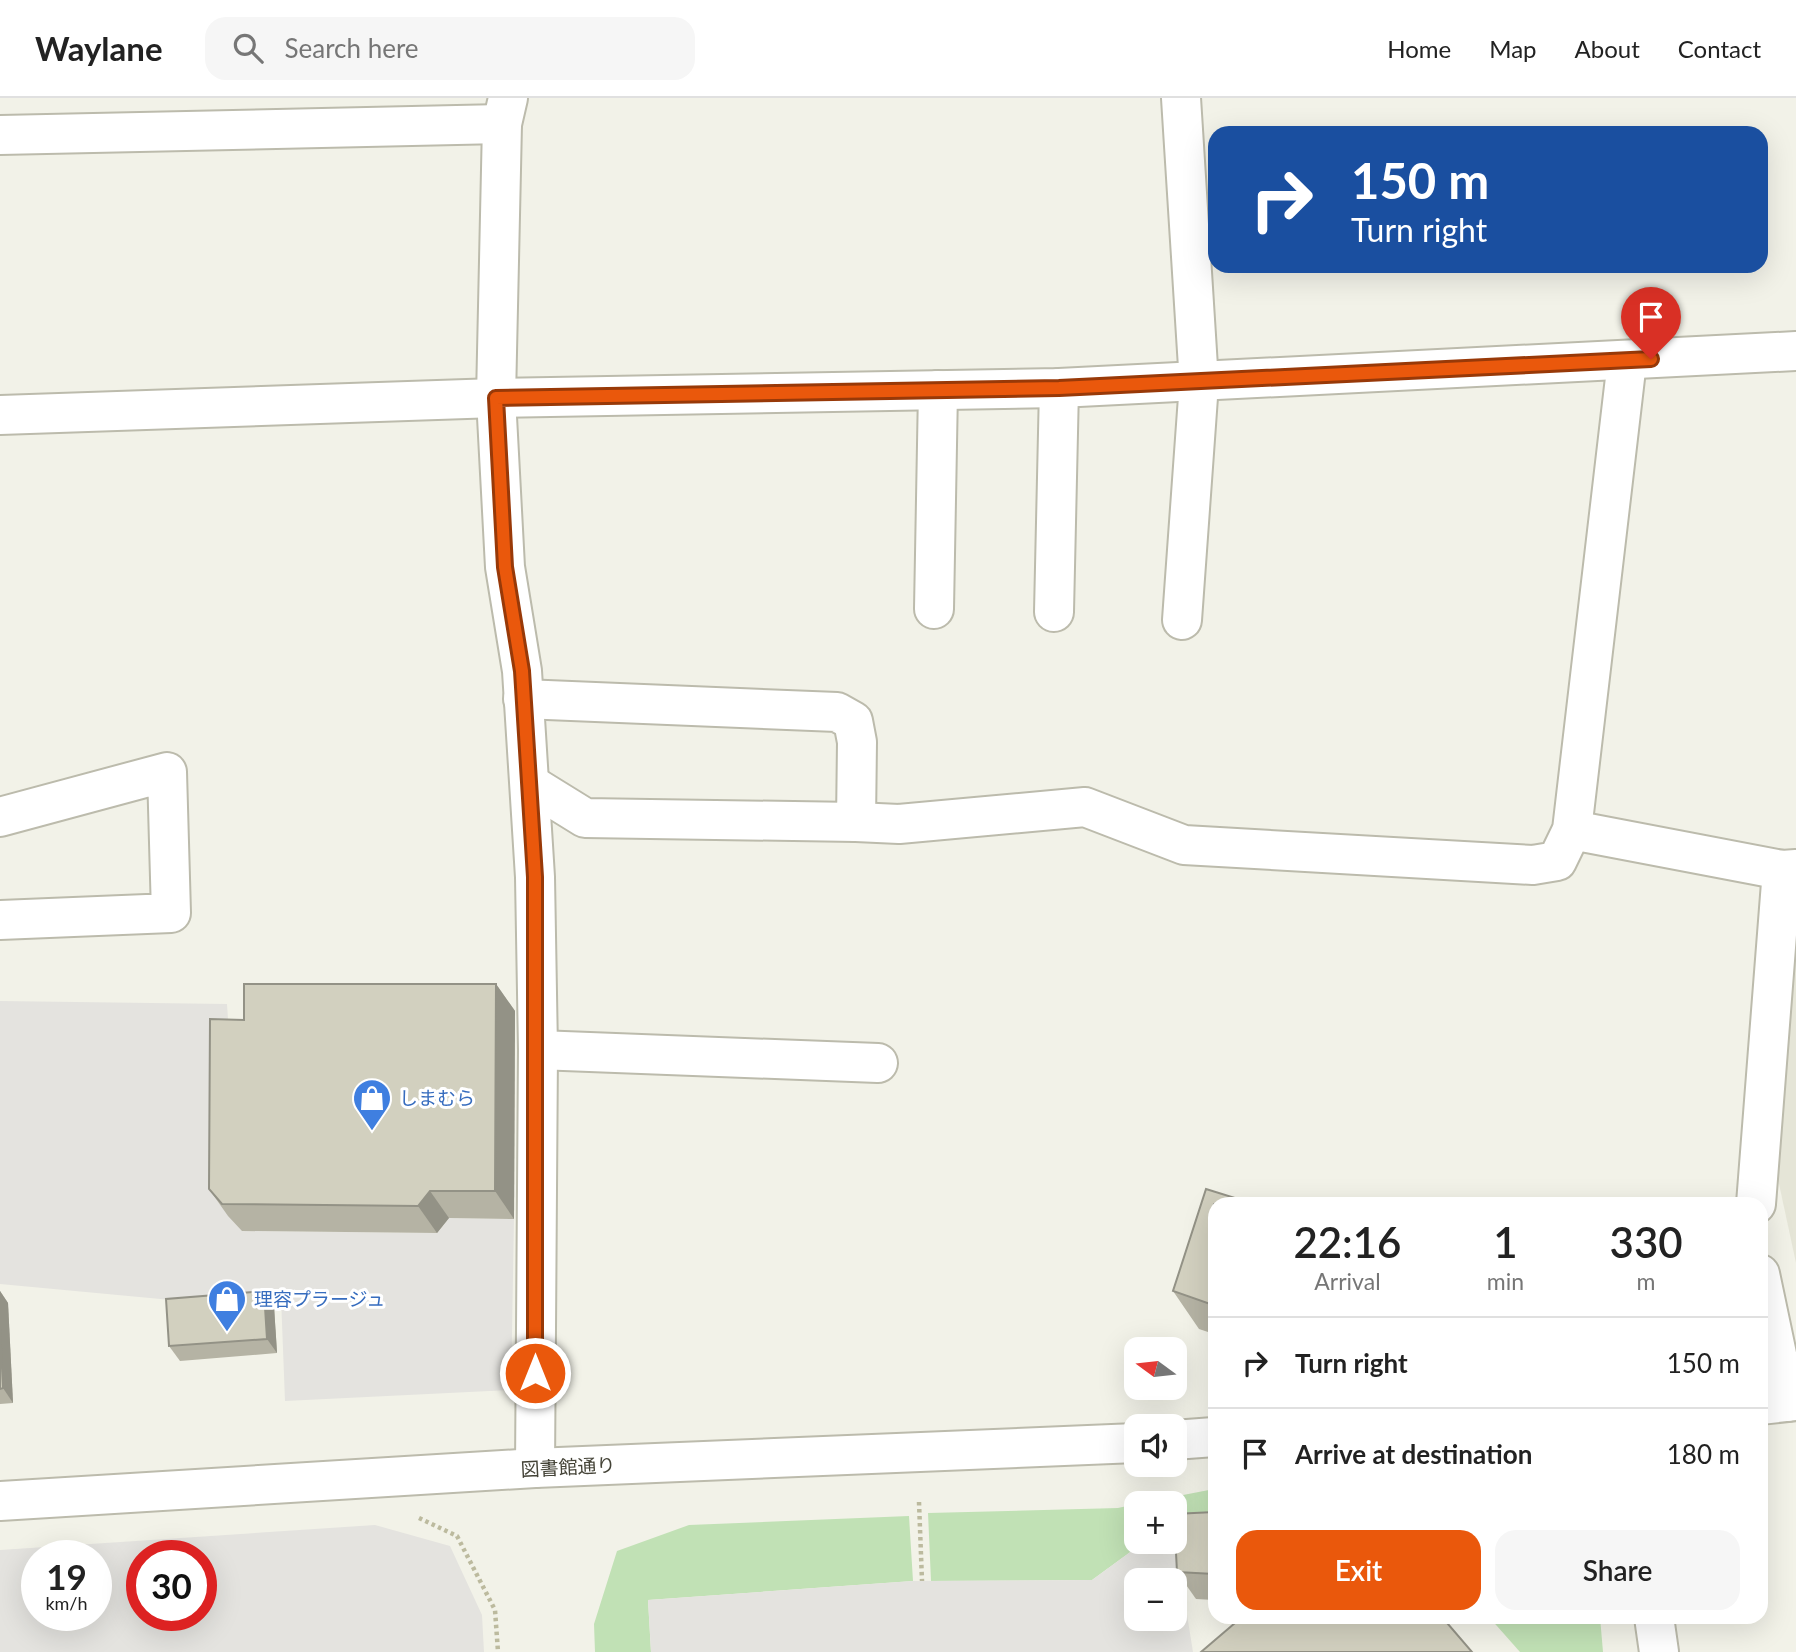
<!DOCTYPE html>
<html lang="en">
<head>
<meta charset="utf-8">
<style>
  :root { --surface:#fff; --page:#f6f6f6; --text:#222; --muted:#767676; --line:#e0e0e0; --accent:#ea580c }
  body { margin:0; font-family:Lato,"Noto Sans JP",sans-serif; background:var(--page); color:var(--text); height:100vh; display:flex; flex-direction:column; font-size:26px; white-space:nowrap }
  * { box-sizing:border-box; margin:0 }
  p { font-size:23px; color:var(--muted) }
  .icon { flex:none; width:38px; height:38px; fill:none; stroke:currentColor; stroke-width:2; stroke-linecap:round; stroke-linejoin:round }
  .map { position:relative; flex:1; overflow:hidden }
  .details { position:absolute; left:1208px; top:1099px; width:560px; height:427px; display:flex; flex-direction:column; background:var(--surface); border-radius:21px; box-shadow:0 7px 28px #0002 }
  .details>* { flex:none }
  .hud { position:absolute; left:1208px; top:28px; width:560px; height:147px; border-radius:21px; box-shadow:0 7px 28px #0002; background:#1a4fa0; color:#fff; overflow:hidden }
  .needle { width:46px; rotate:285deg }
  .controls { position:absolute; left:1124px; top:1239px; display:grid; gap:14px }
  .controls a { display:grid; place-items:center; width:63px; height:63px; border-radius:14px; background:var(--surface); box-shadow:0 7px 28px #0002; font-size:35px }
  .speed { position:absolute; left:21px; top:1442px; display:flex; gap:14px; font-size:35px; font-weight:700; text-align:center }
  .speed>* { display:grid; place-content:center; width:91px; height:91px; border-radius:50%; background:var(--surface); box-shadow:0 7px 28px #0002; line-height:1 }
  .speed small { font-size:18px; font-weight:400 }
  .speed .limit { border:10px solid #d22; background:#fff; color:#111 }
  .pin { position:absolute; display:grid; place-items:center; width:60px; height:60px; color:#fff; margin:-72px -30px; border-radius:50% 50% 50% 0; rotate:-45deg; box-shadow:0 0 7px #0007 }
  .pin .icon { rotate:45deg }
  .me { position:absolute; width:77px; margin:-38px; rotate:0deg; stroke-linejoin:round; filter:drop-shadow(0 0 5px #0008) }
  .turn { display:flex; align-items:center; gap:24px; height:147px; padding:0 28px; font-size:32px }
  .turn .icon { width:91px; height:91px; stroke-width:2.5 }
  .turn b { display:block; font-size:49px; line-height:60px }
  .eta { display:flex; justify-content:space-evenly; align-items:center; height:119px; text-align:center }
  .eta b { font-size:42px; font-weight:600; line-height:49px }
  .cta { display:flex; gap:14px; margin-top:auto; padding:14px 28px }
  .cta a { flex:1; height:80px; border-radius:21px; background:var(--accent); color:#fff; font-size:28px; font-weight:600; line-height:80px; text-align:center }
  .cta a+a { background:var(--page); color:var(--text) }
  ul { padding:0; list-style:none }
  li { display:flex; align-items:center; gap:21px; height:91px; padding:0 28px; border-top:2px solid var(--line) }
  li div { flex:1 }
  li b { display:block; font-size:26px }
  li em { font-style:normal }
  header { display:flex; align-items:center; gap:42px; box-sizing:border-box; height:98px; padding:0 35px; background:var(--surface); border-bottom:2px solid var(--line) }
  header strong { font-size:33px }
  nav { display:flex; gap:38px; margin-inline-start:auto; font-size:24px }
  .search { width:490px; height:63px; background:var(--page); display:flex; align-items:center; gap:18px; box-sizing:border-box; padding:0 24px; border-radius:21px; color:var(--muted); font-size:26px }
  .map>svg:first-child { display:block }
  .residential { fill:#e5e5d7 }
  .green { fill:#c1e1b5 }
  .parking { fill:#e4e3df; fill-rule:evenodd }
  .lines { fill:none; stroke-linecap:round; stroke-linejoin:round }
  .minor-casing { stroke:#bcbbac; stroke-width:42 }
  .tertiary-casing { stroke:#bcbbac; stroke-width:42 }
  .path { stroke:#bcba9e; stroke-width:4.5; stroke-dasharray:3.5 3.5; stroke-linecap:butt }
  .minor { stroke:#fff; stroke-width:38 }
  .tertiary { stroke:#fff; stroke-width:38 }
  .wall { fill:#b5b3a4 }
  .shaded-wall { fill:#939286 }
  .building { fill:#d2d0bf; stroke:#939286; stroke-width:2 }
  .route-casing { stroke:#983908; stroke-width:18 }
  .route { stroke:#ea580c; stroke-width:12 }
  .labels { text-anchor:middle; stroke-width:6; stroke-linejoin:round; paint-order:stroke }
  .shop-label { font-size:19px; fill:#366cbe; stroke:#fff; text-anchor:start }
  .street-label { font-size:19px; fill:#444337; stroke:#fff }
</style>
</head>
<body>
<header>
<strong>Waylane</strong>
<div class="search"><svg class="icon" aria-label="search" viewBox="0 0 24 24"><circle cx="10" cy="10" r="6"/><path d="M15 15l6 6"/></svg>Search here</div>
<nav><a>Home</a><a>Map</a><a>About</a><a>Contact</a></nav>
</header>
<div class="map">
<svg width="1796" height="1554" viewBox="0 0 1796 1554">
  <rect width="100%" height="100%" fill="#f2f2e8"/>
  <!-- residential -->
  <path class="residential" d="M1796 835V1165L1776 1072Z"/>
  <!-- green -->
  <g class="green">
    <path d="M1214 1391V1420L1174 1423V1405H1142Z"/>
    <path d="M1136 1406V1444H1144L1092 1482 931 1483 928 1415 1118 1410Z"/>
    <path d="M909 1418 913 1483 648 1502 651 1554H595L594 1526 617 1453 689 1427Z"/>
    <path d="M1489 1519H1600L1603 1554H1520Z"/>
  </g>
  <!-- parking -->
  <g class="parking">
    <path d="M0 903 227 906 242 1133 437 1135 449 1120 514 1121 511 1292 285 1303 281 1199 182 1203 0 1186Z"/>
    <path d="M375 1427 450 1448 482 1517 484 1554H0V1452ZM37 1458H96V1517H37ZM142 1458H201V1517H142Z"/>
    <path d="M1174 1436 1193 1554H651L648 1502 913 1483 1092 1482 1144 1444H1174ZM1136 1482H1174V1521H1136Z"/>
  </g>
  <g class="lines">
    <defs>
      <g id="minor">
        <path d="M508 0 502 26 496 300 505 469 522 573 535 779 538 952 535 1370"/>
        <path d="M1181 0 1199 285 1182 522"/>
        <path d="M0 37 502 26"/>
        <path d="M934 511 938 292"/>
        <path d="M1054 514 1059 290"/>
        <path d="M523 601 837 614 853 623 857 644 856 724 585 720 530 686"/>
        <path d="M0 719 167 674 171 815 0 822"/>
        <path d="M856 724 899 726 1085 709 1184 747 1533 767 1557 763 1572 732 1627 263"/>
        <path d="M1572 732 1782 772 1796 771"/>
        <path d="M538 952 878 965"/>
        <path d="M1756 1106 1782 772"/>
        <path d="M1760 1176 1787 1304"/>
      </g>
      <g id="tertiary">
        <path d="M0 317 496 300 1059 290 1796 253"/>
        <path d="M1760 1307 1796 1303"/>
        <path d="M1174 1342 1214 1339"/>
        <path d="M0 1403 535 1370 1136 1345"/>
        <path d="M1654 1519 1659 1554"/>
      </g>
    </defs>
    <!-- minor casing -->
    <use href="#minor" class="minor-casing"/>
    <!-- tertiary casing -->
    <use href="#tertiary" class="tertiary-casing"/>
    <!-- path -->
    <g class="path">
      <path d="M919 1404 922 1483"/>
      <path d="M419 1420 457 1438 495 1512 498 1554"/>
    </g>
    <!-- minor -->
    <use href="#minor" class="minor"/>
    <!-- tertiary -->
    <use href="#tertiary" class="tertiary"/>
  </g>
  <!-- wall -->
  <g class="wall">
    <path d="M496 886 515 913 514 1121 449 1120 437 1135 242 1133 228 1118 209 1091 244 922Z"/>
    <path d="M1206 1091 1248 1104 1249 1106H1214V1236L1199 1231 1173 1193Z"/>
    <path d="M0 1193 8 1205 13 1305 0 1306Z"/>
    <path d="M264 1193 274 1208 277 1255 180 1263 169 1248Z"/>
    <path d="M1214 1414V1502L1196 1501 1177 1474Z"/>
  </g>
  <!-- shaded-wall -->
  <g class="shaded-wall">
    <path d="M496 886 515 913 514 1121 495 1093Z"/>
    <path d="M430 1093 449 1120 437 1135 418 1108Z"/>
    <path d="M0 1193 8 1205 13 1305 3 1290 0 1230Z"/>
    <path d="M264 1193 274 1208 277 1255 267 1241Z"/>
  </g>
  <!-- building -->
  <g class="building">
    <path d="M244 886H496L495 1093H430L418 1108 222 1106 209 1091 210 921 244 922Z"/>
    <path d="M1206 1091 1248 1104 1247 1106H1214V1204L1213 1207 1173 1193Z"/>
    <path d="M264 1193 267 1241 169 1248 166 1201Z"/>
    <path d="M0 1230 3 1290 0 1291Z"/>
    <path d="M1214 1414V1476L1177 1474 1174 1416Z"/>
    <path d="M1242 1519H1442L1472 1554H1201Z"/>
  </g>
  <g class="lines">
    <defs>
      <path id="route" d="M535 1275V779L522 573 505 469 496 300 1059 290 1651 261"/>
    </defs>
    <!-- route casing -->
    <use href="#route" class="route-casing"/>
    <!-- route -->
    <use href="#route" class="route"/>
  </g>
  <!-- icons -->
  <defs>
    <symbol id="shop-pin" viewBox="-11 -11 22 30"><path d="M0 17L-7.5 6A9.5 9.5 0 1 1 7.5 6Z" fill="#3f7fe0" stroke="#fff"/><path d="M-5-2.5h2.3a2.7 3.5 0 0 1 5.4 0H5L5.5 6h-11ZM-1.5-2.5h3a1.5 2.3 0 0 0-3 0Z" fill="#fff"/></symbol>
  </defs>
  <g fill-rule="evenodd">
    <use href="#shop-pin" x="350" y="978" width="44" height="60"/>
    <use href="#shop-pin" x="205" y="1179" width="44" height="60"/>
  </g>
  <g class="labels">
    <!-- shop labels -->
    <g class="shop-label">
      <text x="399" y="1007">しまむら</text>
      <text x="254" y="1208">理容プラージュ</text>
    </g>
    <!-- street labels -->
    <g class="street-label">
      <text transform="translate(568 1369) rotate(-3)" y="7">図書館通り</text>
    </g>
  </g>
</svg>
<div class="controls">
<a><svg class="needle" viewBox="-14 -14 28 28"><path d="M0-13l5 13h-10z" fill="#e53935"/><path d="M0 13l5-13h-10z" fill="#767676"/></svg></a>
<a><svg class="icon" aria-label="sound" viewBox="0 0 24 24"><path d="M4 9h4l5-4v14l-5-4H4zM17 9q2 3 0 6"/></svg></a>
<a>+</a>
<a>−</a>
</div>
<div class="speed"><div>19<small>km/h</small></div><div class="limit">30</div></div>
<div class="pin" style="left:1651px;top:261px;background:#d93025"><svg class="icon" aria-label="arrive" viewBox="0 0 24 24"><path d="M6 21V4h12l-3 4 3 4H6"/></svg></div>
<svg class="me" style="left:535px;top:1275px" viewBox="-20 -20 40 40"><circle r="17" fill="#ea580c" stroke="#fff" stroke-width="3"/><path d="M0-11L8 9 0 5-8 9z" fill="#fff"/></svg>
<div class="hud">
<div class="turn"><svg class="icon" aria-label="right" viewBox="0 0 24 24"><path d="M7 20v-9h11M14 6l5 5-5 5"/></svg><div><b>150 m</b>Turn right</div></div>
</div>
<section class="details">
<div class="eta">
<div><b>22:16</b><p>Arrival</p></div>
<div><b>1</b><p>min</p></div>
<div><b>330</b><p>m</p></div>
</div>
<ul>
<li><svg class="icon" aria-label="right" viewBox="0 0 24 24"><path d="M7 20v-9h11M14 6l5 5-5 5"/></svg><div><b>Turn right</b></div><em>150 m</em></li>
<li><svg class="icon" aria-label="arrive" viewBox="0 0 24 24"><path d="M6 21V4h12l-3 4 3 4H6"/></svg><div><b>Arrive at destination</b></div><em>180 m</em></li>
</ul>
<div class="cta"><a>Exit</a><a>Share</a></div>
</section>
</div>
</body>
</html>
